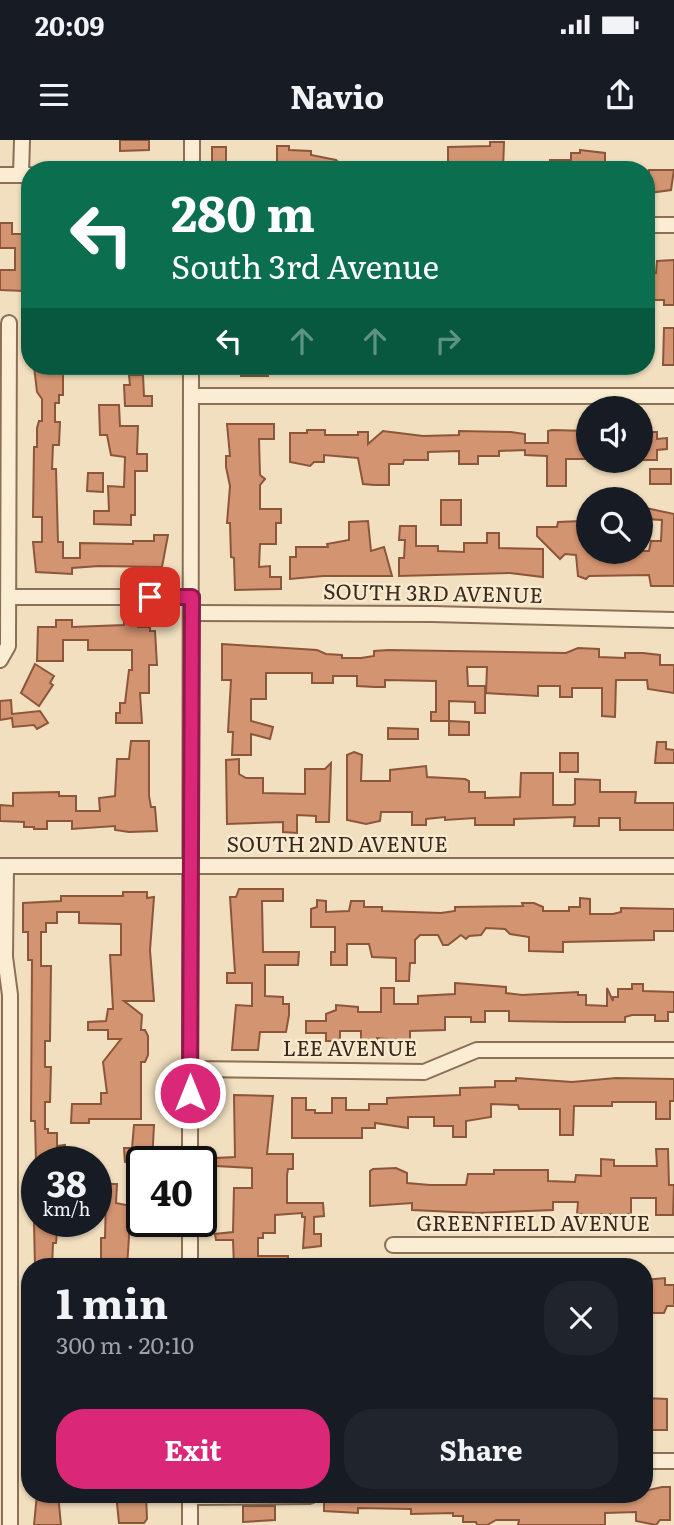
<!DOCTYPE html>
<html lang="en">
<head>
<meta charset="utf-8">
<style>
  :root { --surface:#171b24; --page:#20242c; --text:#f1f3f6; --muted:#9ea1a6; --accent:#db2777 }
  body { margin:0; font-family:Literata,serif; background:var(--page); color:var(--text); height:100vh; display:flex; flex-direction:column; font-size:26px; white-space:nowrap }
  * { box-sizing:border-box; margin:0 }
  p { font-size:23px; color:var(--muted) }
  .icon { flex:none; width:38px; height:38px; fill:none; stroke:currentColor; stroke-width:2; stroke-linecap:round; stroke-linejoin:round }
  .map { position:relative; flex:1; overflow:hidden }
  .drawer { position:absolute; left:21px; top:1118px; width:632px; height:245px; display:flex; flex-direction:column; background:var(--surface); border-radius:28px; box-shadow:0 2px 5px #0004 }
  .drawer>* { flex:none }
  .banner { position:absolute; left:21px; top:21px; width:634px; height:214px; border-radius:28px; box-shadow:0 2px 5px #0004; background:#0b6e4f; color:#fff; overflow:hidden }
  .controls { position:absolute; left:576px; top:256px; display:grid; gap:14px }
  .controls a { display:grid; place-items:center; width:77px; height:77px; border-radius:50%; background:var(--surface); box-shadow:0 2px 5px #0004; font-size:35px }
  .speed { position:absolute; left:21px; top:1006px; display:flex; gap:14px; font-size:35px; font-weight:700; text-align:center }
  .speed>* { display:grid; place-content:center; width:91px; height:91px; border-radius:50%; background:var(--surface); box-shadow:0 2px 5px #0004; line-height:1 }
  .speed small { font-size:18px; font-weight:400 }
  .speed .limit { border:4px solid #111; border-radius:10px; background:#fff; color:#111 }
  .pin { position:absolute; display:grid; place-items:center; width:60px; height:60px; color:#fff; margin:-30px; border-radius:14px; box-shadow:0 4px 10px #0006 }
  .me { position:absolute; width:77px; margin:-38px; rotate:0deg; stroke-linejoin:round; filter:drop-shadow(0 0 5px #0008) }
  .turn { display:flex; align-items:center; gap:24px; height:147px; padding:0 35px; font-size:32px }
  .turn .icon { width:91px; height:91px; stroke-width:2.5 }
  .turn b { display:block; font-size:49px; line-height:60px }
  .lanes { display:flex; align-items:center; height:66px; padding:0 35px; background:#0003; justify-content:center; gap:35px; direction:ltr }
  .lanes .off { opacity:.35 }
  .round { display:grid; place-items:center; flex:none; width:74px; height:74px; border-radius:28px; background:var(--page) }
  .headline { display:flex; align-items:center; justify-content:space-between; height:119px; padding:0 35px }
  h1 { font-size:42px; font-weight:700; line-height:52px }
  .button { display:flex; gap:14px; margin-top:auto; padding:14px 35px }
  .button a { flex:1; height:80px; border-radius:28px; background:var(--accent); color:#fff; font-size:28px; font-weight:700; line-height:80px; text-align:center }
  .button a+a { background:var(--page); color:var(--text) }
  .status { display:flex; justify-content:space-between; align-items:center; height:49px; padding:0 35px; background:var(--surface); direction:ltr }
  .status svg { height:19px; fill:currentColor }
  header { display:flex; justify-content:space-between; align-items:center; height:91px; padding:0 35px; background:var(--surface); font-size:32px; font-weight:700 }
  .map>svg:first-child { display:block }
  .building { fill:#d39471; stroke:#8c563a; stroke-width:2 }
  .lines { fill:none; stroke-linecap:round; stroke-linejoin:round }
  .minor-casing { stroke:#8b6f56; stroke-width:18 }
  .minor { stroke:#fbedd3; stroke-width:14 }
  .route-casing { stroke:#8e194d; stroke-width:18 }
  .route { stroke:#db2777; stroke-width:12 }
  .labels { text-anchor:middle; stroke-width:5; stroke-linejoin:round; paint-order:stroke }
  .street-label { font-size:21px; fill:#39281b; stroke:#f8eacf }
</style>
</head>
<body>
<div class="status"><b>20:09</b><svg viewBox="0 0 49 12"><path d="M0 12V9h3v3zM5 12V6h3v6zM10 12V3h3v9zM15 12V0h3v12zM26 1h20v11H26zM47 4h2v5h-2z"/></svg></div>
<header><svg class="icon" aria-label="menu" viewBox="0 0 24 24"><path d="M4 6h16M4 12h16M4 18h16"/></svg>Navio<svg class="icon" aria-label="share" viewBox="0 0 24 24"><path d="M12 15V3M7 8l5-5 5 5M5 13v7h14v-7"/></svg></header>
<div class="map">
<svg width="674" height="1385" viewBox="0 0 674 1385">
  <rect width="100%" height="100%" fill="#f1dfbf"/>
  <!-- building -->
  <g class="building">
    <path d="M120 0H149V10L120 11Z"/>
    <path d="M490 2H504L503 30H448V7L490 6Z"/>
    <path d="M277 6H289V10L311 11V15L336 20 347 30H277Z"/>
    <rect x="212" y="7" width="14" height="23"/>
    <path d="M580 10 605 13V30H550V20H571V13H580Z"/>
    <path d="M649 30H674L671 50 649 53Z"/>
    <path d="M0 83H12V94H29V114H25L24 151 0 150V130H15V108H0Z"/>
    <path d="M674 120V165H664V160H653V133H656L657 121Z"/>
    <path d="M664 188H674V225H663Z"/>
    <path d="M34 226H63V255H59V263H55V282H60L59 305H53L52 329H56L58 402H63V418H80V403L133 404V401H154V395H168L162 427 99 426 72 428V434L36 432 33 402H42V377H33L34 307H37V288L39 281H42V259L37 252Z"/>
    <path d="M241 226H267L268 236H241Z"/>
    <path d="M129 235H143L144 256H152V266H125L124 245H130Z"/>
    <path d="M99 265H119L120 286H138L137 314H147V331H135V375H131V385L94 384V371H109L108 346 124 347 125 317 111 315 107 295H100Z"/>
    <path d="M227 284H274V299H259L260 335 265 339 260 345V369H281V383H276V404H260L259 427 270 426V437H281V449L235 450 234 418 231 417 230 383H227L230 346 226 327V316H230Z"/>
    <path d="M307 290H325V295H358V292H368V304L383 291 423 296 459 295V291L511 292 525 294V303H548V291L552 290 588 291V319H566V346H547V316L525 315V310L499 311V316H478V324H459V311L428 312V320H404L403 324H389V345H374L363 344 358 318 324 315V322H314L310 326 290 322V293H307Z"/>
    <path d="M640 292H657V299L667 298V309L657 310V320H640Z"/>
    <rect x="650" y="329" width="21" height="15"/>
    <path d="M88 333H103V352L87 351Z"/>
    <rect x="441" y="360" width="20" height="25"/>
    <path d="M646 368 674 374V446H651L649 435 589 436 586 439 578 436 576 415 565 414 560 419 537 396V387H557L558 382 582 381 588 388V411H649L651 401H661L662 380 646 379Z"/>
    <path d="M368 381 371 411 384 407 392 436H323L290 439V417H296V407H328L327 404 349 400V382Z"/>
    <path d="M400 386H416V406H438V411L464 412V403H487V393H499V408L543 409V437L510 433 399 436V418H404L405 400H399Z"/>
    <path d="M56 480H72V487L124 485V481H138V487H150V491H155L157 525H149V553H140L142 583H116V573H120V563H125L129 530H132V510H88V500H63V521H37L38 487H56Z"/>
    <path d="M222 504 317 510 326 514 342 515V518H361L374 516V511L389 510 566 513 578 508 599 509V517L625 518V513H643L660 515V525H674V553L648 549 647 540H616L615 577 602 576V548H572V557H560V546H538V556L486 553 487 527H467L468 546H485V573H475V562L449 561V581H431V572H436V541L385 540V547H375L357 546V536H333V543H312V533H266V559H251V581L273 587 270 599 251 594V615H232L233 592H228L231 540H222Z"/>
    <path d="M35 524 54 536 50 543 53 545 39 566 21 553Z"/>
    <path d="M11 560 12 574 40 571 48 583 37 589 34 585 13 587 12 578 0 580V561Z"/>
    <path d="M449 581 469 582V595H449Z"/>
    <path d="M388 588 418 589V599H388Z"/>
    <path d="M131 601H149V656L151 667H155L157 691 129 692 115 690V686L72 689V681H47V689H34V687H24V682L0 681V665L13 666V653L59 652V656H76V671H100L99 658 115 656 117 619H129Z"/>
    <path d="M657 602H666V609L674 610V623H655Z"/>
    <path d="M354 612 362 615 361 641H390V630L426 626 427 637 465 639 469 641V652H485V658L520 657 521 633H553V665H572L575 664V639L600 640V652H636L635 663H674V690H620V678H599V686H574L575 677 514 679V685H475V678L445 680V677L426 679V685H412V672H381L380 681 366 684 347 680V615Z"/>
    <rect x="560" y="613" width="18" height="19"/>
    <path d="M239 619V634L246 638H263V653L305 654V629H325L331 623 329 682H316V676L297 675V693L283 692V682L227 684 226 620Z"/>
    <path d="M239 749H283V761H262L263 812H299L298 825H265V856L283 857V864H289V875L286 892H260L258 910H232L236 865 252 866V843H227V833H235L230 757H236Z"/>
    <path d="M123 752H147V758L154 757 150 810 154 861H124L142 875 141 890H145L148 896V915L145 922H141V979H89V983H71L72 964H101V953H107L103 922 121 899H108V890H88V882L106 881 108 869H113L110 815H121V784L79 783V772H57V783H46V792H41V826H51L50 901H45V927H51L50 962H45V989H48V993H57V1006L65 1005V1012H70V1022H36L35 981H31L32 820H28V792H23V763L61 761V756H123Z"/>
    <path d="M580 758 590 759V774H613L621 772V768L674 769V791H654V800L563 802V812L529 811V797L510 794 505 789 486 788 481 795 469 796 466 799 461 795 448 805H443L438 795H420L415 800V823H410L409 841H396V818L372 817 369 804H347V825H331V812H335V787H311V769L317 767V760L326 761V772L349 771 351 761H364V767H382V771L441 773 455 771V767L523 766 522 763H534L543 767V771H569V767H580Z"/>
    <path d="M455 843 506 847V853L522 855 578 852V855H586V865L607 866V848L613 861V857H618V849H632V844H643V851L674 852V872H668V881H655V875H632L625 877V882H564L509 881V871H485V882H471V877H445V890L410 891V901L377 898V902H361V891H340V901H326V893H306V881H326V874L336 870V865L358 867V872H381V848H394V864H418V856L455 854Z"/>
    <path d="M516 938 572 942 616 938 674 939V961H670V979H656V962H612V966H574L573 995H560V969H519L518 965 491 964V977L466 981V997H453V986H434V977H408V988L375 983V988H362V998H292V958H306V970H315V973H332V958H346V970H369V964H387V958L460 955V948L495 947V941H516Z"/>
    <path d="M234 955 273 956 267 1014H293V1029H288L287 1035V1063H323L324 1076 314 1077V1094H321V1106L303 1108 305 1077H302V1073L275 1075V1093H263V1098H258V1116H288V1127H234L233 1100H216L215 1094 233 1092 234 1048H252V1028L216 1026V1018L235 1017Z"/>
    <path d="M134 985H154L152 1022H142V1026L125 1022 124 1008H132Z"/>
    <path d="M656 1009H668L669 1045H674L673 1075H656V1058H631V1074H577L578 1062H553V1070L477 1073 412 1070V1063L370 1066V1031L373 1029 396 1028 407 1033V1043L430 1045H466L468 1034H494V1030H548V1041L575 1042 576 1035 601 1036V1019L614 1020V1026H657Z"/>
    <path d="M96 1044H117L116 1063 131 1066 127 1127H101V1098H105L106 1057H96Z"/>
    <path d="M34 1082H58L56 1103H53L52 1127H35Z"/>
    <path d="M665 1138V1145H674V1166H667L664 1173H644V1140Z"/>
    <path d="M644 1258 667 1259V1290H649L644 1287Z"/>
    <path d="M662 1347H670V1380H660L656 1385 636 1381V1372L605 1373V1385H518L519 1380H496L487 1385H477L476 1382H463V1376H453V1373L411 1374V1369L358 1368V1373L324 1371V1354H644V1351Z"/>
    <path d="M37 1354H58L61 1385H34Z"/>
    <path d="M116 1354H146L147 1379 144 1383H119Z"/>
    <path d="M243 1366H275V1380L243 1382Z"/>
  </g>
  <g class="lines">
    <defs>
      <g id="minor">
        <path d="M192 0V30"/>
        <path d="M0 35H30"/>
        <path d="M21 35 22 0"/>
        <path d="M646 85H674"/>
        <path d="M191 256H674"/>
        <path d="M9 457H192"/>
        <path d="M192 473 432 474 674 480"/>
        <path d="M0 520 8 506 9 183"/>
        <path d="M0 726H674"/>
        <path d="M6 726 5 817 10 855V1385"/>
        <path d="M190 929 424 932 477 910H674"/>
        <path d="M190 1022 191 226"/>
        <path d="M393 1105H674"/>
        <path d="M190 1127V1082"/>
        <path d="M644 1321H674"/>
        <path d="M190 1354V1385"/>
        <path d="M190 1357 310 1356"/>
      </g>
    </defs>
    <!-- minor casing -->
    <use href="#minor" class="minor-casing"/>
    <!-- minor -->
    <use href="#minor" class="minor"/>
  </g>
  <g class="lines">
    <defs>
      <path id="route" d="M150 457H192L190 953"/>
    </defs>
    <!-- route casing -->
    <use href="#route" class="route-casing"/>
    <!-- route -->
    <use href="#route" class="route"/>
  </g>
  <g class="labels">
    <!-- street labels -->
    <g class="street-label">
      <text transform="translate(433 454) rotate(1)" y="7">SOUTH 3RD AVENUE</text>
      <text x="337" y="712">SOUTH 2ND AVENUE</text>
      <text x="350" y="916">LEE AVENUE</text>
      <text x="533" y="1091">GREENFIELD AVENUE</text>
    </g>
  </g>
</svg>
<div class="controls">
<a><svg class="icon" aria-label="sound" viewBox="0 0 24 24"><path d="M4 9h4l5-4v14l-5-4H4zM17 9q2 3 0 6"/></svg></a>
<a><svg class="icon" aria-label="search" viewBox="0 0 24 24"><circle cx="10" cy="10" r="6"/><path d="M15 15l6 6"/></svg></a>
</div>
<div class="speed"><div>38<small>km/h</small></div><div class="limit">40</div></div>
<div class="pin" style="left:150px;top:457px;background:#d93025"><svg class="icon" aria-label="arrive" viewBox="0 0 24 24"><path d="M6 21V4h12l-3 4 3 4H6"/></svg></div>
<svg class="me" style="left:190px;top:953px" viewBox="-20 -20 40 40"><circle r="17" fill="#db2777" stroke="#fff" stroke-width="3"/><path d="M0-11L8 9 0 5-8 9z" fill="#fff"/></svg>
<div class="banner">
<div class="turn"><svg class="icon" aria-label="left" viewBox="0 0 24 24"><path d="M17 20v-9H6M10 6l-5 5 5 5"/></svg><div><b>280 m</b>South 3rd Avenue</div></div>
<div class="lanes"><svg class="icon" aria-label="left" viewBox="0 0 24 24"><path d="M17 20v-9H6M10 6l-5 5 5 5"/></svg><svg class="icon off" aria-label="ahead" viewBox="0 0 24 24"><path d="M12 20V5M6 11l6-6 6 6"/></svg><svg class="icon off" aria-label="ahead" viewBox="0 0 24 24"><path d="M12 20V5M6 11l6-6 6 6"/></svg><svg class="icon off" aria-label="right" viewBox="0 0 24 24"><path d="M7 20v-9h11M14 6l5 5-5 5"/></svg></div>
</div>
<section class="drawer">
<div class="headline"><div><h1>1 min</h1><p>300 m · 20:10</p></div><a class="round"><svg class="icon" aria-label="close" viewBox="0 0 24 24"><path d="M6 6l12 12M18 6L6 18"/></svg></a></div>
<div class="button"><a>Exit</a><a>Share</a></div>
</section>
</div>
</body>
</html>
